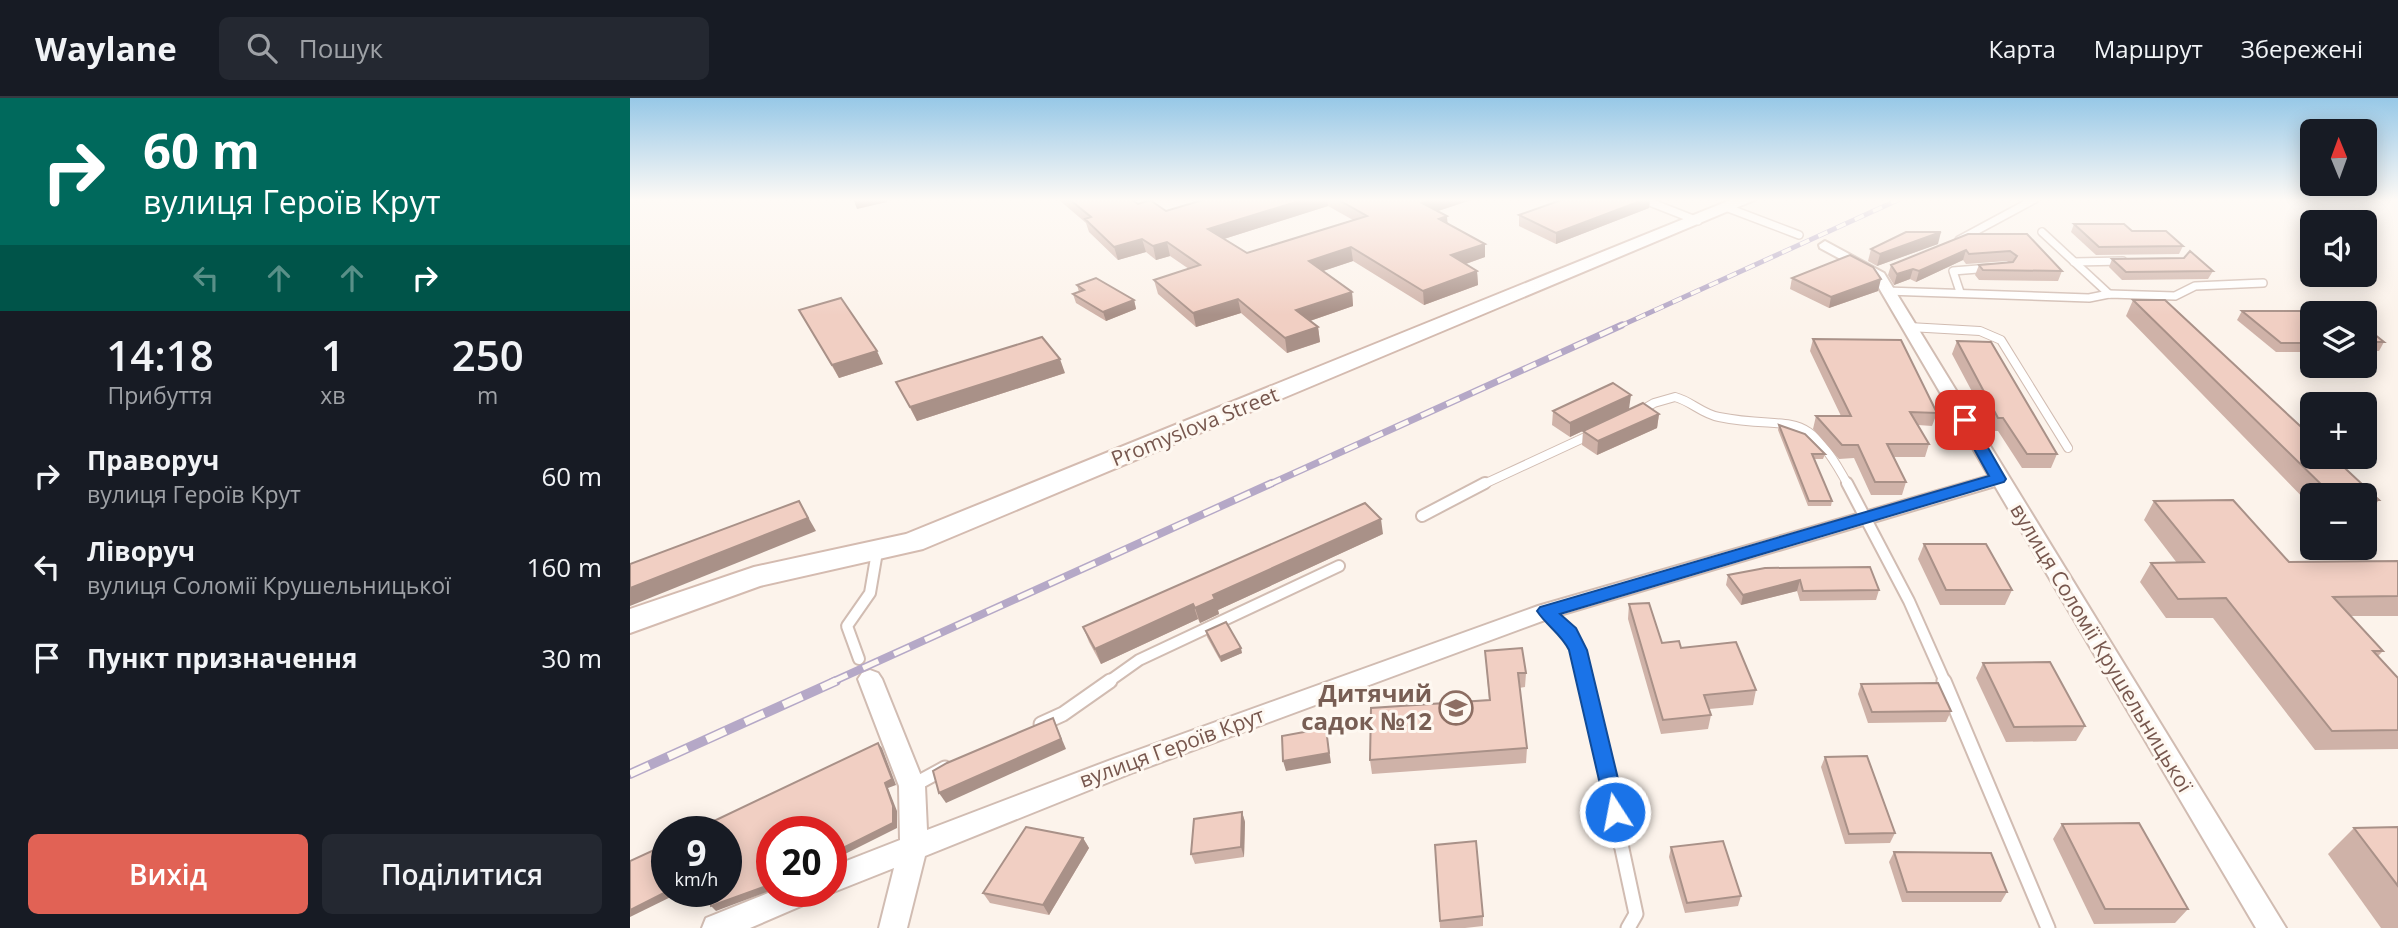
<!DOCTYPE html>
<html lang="uk">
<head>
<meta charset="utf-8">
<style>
  :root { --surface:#171b24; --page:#242831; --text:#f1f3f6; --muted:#9ea1a6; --line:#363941; --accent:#e16255 }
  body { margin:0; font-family:"Open Sans",sans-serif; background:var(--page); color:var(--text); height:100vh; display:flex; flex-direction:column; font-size:26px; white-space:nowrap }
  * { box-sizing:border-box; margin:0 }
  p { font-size:23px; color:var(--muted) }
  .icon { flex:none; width:38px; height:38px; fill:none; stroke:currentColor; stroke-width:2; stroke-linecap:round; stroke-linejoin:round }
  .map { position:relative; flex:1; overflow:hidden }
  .panel { display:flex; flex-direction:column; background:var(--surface); width:630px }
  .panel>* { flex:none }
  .hud { background:#00695c; color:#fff; overflow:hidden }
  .needle { width:46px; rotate:359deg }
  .fabs { position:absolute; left:1670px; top:21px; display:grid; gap:14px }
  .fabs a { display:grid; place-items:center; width:77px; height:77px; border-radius:10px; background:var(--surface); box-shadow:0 4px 18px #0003; font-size:35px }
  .speed { position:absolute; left:21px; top:718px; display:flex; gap:14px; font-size:35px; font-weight:700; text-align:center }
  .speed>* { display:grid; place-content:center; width:91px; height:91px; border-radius:50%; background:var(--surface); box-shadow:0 4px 18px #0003; line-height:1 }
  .speed small { font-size:18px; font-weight:400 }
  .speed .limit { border:10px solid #d22; background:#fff; color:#111 }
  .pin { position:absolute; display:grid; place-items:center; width:60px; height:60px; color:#fff; margin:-30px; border-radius:14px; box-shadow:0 4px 10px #0006 }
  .me { position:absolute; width:77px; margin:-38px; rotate:349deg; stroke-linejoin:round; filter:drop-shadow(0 0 5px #0008) }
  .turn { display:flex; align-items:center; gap:24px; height:147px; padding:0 28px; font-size:32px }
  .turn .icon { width:91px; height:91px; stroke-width:2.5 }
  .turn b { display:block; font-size:49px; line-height:60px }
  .lanes { display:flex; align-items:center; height:66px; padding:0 28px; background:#0003; justify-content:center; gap:35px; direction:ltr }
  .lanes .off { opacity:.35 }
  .eta { display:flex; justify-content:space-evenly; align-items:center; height:119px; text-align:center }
  .eta b { font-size:42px; font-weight:600; line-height:49px }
  .primary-button { display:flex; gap:14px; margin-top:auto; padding:14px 28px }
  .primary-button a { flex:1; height:80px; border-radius:10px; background:var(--accent); color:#fff; font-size:28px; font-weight:600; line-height:80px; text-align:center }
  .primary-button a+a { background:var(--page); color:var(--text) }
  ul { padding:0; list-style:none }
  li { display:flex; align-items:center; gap:21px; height:91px; padding:0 28px }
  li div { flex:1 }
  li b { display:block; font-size:26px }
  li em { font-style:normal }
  header { display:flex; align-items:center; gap:42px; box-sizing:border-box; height:98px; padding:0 35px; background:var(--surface); border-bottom:2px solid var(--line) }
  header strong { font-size:33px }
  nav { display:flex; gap:38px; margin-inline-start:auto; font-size:24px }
  .search { width:490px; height:63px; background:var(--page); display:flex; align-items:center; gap:18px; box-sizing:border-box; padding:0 24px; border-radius:10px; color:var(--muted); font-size:26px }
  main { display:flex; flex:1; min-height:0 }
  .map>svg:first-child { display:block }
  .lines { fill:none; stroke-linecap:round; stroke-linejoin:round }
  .lane-far3-casing { stroke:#d1bcb2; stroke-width:10 }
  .lane-far2-casing { stroke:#d1bcb2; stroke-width:10 }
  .lane-far1-casing { stroke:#d1bcb2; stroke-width:14 }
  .lane-casing { stroke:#d1bcb2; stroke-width:17 }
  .street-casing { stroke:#d1bcb2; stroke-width:4 }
  .secondary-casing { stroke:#d4bbb0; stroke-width:4 }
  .lane-far3 { stroke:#fff; stroke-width:7 }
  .lane-far2 { stroke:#fff; stroke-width:8 }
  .lane-far1 { stroke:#fff; stroke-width:10 }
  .lane { stroke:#fff; stroke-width:13 }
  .street { fill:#fff; fill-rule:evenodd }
  .secondary { fill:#fff; fill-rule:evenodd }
  .rail-far3-casing { stroke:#b5a8c7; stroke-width:5 }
  .rail-far2-casing { stroke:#b5a8c7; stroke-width:7 }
  .rail-far1-casing { stroke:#b5a8c7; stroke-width:8 }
  .rail-casing { stroke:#b5a8c7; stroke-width:10 }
  .rail-far3 { stroke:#fef8f1; stroke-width:3.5; stroke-dasharray:10; stroke-linecap:butt }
  .rail-far2 { stroke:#fef8f1; stroke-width:4.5; stroke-dasharray:14; stroke-linecap:butt }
  .rail-far1 { stroke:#fef8f1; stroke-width:5; stroke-dasharray:17; stroke-linecap:butt }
  .rail { stroke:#fef8f1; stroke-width:7; stroke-dasharray:21; stroke-linecap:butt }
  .wall { fill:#cfb2a8; fill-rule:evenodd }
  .shaded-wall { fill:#a99188 }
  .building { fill:#f1cfc3; stroke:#a99188; stroke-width:2 }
  .route { fill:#1a73e8; stroke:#114b97; stroke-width:2 }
  .labels { text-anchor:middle; stroke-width:6; stroke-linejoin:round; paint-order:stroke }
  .street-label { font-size:21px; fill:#77574e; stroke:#fef8f1 }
  .near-education-label { font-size:24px; font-weight:bold; fill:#785e54; stroke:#fef8f1; text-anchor:end }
</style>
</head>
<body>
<header>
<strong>Waylane</strong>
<div class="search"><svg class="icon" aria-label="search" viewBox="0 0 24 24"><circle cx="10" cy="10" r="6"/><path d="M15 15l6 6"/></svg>Пошук</div>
<nav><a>Карта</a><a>Маршрут</a><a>Збережені</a></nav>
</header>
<main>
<section class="panel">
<div class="hud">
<div class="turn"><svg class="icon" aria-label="right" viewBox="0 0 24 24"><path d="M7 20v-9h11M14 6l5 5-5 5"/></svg><div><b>60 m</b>вулиця Героїв Крут</div></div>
<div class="lanes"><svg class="icon off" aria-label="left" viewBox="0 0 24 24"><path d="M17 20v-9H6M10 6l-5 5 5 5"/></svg><svg class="icon off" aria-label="ahead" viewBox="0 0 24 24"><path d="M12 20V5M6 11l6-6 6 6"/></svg><svg class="icon off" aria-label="ahead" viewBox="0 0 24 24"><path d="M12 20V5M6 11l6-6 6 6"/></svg><svg class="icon" aria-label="right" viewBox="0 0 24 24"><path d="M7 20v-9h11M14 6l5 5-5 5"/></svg></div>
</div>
<div class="eta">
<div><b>14:18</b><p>Прибуття</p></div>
<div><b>1</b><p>хв</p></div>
<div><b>250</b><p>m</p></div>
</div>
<ul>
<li><svg class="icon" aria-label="right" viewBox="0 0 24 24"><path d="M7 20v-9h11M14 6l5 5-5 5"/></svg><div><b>Праворуч</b><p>вулиця Героїв Крут</p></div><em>60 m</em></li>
<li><svg class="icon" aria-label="left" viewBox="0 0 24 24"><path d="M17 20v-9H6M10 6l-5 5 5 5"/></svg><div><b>Ліворуч</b><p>вулиця Соломії Крушельницької</p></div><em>160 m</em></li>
<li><svg class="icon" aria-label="arrive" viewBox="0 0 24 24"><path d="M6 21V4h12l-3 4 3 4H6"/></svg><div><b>Пункт призначення</b></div><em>30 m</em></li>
</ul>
<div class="primary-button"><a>Вихід</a><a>Поділитися</a></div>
</section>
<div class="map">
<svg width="1768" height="830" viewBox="0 0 1768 830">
  <rect width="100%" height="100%" fill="#fcf3eb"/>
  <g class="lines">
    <defs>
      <g id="lane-far3">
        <path d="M1012 101 1068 123"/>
        <path d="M1098 110 1169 137"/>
        <path d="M1412 134 1479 196"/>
        <path d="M1329 142 1405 101"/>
        <path d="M1444 164 1493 163"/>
        <path d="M1256 193 1459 200 1479 196 1545 198 1565 188 1633 185"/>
        <path d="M1330 194 1323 173 1360 170"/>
      </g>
      <g id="lane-far2">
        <path d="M1279 229 1350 233 1371 242 1438 350"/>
        <path d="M1007 315 1024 305 1045 299C1061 303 1072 316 1089 319 1164 334 1174 305 1218 387"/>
        <path d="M852 387 962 336"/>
      </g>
      <g id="lane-far1">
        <path d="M1217 385 1279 503 1315 584"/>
        <path d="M792 418 855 385"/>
        <path d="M916 513 940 534 956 584"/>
        <path d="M229 561 217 528 240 495 247 454"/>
        <path d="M478 584 509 562 709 468"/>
      </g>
      <g id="lane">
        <path d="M956 583 1006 816 998 830"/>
        <path d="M1314 583 1418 830"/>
        <path d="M411 626 433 616 480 583"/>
        <path d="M282 688 315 670"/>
      </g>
      <g id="street">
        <path d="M1195 143 1254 175 1656 830H1626L1365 388 923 519 504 674 295 758 277 830H249L264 770 201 795 195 793H201V769L270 742 269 688 228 581 232 575 240 572 248 575 252 581 295 688 297 732 486 660 908 508 1359 378 1242 178 1190 150 1189 147Z"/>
        <path d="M143 793H189L185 802 120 830H72L76 820Z"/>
      </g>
      <path id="secondary" d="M1103 101H1127L293 451 130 488 0 535V511L124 469 276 436Z"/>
    </defs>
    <!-- lane-far3 casing -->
    <use href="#lane-far3" class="lane-far3-casing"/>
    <!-- lane-far2 casing -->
    <use href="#lane-far2" class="lane-far2-casing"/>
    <!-- lane-far1 casing -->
    <use href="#lane-far1" class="lane-far1-casing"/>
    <!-- lane casing -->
    <use href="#lane" class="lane-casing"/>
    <!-- street casing -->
    <use href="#street" class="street-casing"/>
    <!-- secondary casing -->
    <use href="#secondary" class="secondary-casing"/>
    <!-- lane-far3 -->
    <use href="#lane-far3" class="lane-far3"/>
    <!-- lane-far2 -->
    <use href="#lane-far2" class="lane-far2"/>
    <!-- lane-far1 -->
    <use href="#lane-far1" class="lane-far1"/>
    <!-- lane -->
    <use href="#lane" class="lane"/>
    <!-- street -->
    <use href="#street" class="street"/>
    <!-- secondary -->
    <use href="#secondary" class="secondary"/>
    <defs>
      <path id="rail-far3" d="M988 229 1270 101"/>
      <path id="rail-far2" d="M638 387 992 227"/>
      <path id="rail-far1" d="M202 584 642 385"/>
      <path id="rail" d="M0 676 206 583"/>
    </defs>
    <!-- rail-far3 casing -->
    <use href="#rail-far3" class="rail-far3-casing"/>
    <!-- rail-far2 casing -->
    <use href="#rail-far2" class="rail-far2-casing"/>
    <!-- rail-far1 casing -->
    <use href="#rail-far1" class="rail-far1-casing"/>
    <!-- rail casing -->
    <use href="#rail" class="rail-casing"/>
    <!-- rail-far3 -->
    <use href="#rail-far3" class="rail-far3"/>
    <!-- rail-far2 -->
    <use href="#rail-far2" class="rail-far2"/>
    <!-- rail-far1 -->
    <use href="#rail-far1" class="rail-far1"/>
    <!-- rail -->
    <use href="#rail" class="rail"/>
  </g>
  <!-- wall -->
  <g class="wall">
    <path d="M428 101H501L508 106 536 113 576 101H844L808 113 818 125 855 159 836 166 847 173 848 187 794 207 723 163 693 173 722 194 723 208 680 223 688 229 690 244 657 255 611 215 566 229 528 196 524 182 559 171 540 158 526 162 516 154 488 162 459 134 456 125ZM698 108 723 122 617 155 594 141Z"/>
    <path d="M934 101H1020L1019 110 926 146 889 128V117Z"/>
    <path d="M1444 126 1502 133 1553 148 1549 156 1466 157 1441 134Z"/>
    <path d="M1338 136 1432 173 1428 183 1349 182 1345 177 1349 167 1379 165 1377 163 1336 166 1333 162 1286 184 1280 181 1264 187 1258 177 1261 167Z"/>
    <path d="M1308 146 1247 168 1238 163 1241 151Z"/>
    <path d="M1482 161 1583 173 1578 181 1492 182 1479 169Z"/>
    <path d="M1162 180 1248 193 1199 210 1160 191Z"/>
    <path d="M447 187 504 202 506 211 476 223 446 205 443 196 449 194Z"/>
    <path d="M1503 202 1749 402 1735 421H1734V397H1682V409L1496 218Z"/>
    <path d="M169 212 253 266 209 280Z"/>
    <path d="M1612 213 1682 215V254H1646L1607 222Z"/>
    <path d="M1734 228 1754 244 1749 253H1734Z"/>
    <path d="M1183 241 1307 315 1302 328 1288 327 1299 346 1295 359H1264L1276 384 1272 397H1241L1224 360 1209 361 1183 331 1186 318H1211L1180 253Z"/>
    <path d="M1327 243 1427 356 1421 370H1392L1368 333H1363L1322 256Z"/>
    <path d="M435 275 287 323 266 284Z"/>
    <path d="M999 311 940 339 922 327 923 313Z"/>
    <path d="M1029 316 1027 330 967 357 952 347 953 333Z"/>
    <path d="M1149 327 1195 356 1193 361H1184L1202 403 1201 408H1178L1148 332Z"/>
    <path d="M1524 403 1659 464 1768 463V518H1721L1753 553 1748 558 1768 580V651L1685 652 1583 520H1536L1510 484 1521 465H1547L1514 422Z"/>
    <path d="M753 436 588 512 589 516 570 525 568 521 471 566 459 544 453 529Z"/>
    <path d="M1294 446 1382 492 1375 507H1310L1288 461Z"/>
    <path d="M1135 470 1249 492 1246 502 1170 503 1167 493 1111 507 1096 487 1098 477Z"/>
    <path d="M999 506 1032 545 1051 550 1126 592 1123 607 1079 611 1081 617 1078 631 1031 636 998 521Z"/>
    <path d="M576 533 612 555 591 564 577 539Z"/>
    <path d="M855 553 896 575 895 589 889 590 897 650 896 665 742 676 740 662 859 602Z"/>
    <path d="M1353 565 1455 628 1446 643 1376 644 1346 580Z"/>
    <path d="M1231 586 1321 613 1316 624 1238 625 1228 596Z"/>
    <path d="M1195 659 1265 735 1260 745 1215 746 1191 669Z"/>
    <path d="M612 714 615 724 614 759 565 766 561 756Z"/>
    <path d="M1432 726 1558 811 1545 825 1464 826 1423 741Z"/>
    <path d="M1768 729V830H1751L1698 756 1724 730Z"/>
    <path d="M453 740 459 750 419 817 360 805 353 795Z"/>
    <path d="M805 747 853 818V828L835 830H810Z"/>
    <path d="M1041 749 1111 798 1108 808 1055 815 1039 759Z"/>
    <path d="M1264 754 1377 794 1371 804H1272L1259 764Z"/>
  </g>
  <!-- shaded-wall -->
  <g class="shaded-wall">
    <path d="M232 101H256L257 104 227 111 224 103Z"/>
    <path d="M676 101H697L698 108 581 145 578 131Z"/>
    <path d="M804 101H844L793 118 792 105Z"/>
    <path d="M1016 101H1020L1019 110 926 146V135Z"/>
    <path d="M817 118 818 132 809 121Z"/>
    <path d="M1311 134 1308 146 1247 168 1250 156Z"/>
    <path d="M512 141 516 154 488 162 484 149Z"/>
    <path d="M537 144 540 158 526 162 523 148Z"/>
    <path d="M855 146V159L821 171V157Z"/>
    <path d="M721 149 723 163 681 177 679 163Z"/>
    <path d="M1336 152 1333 162 1286 184 1289 173Z"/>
    <path d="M1283 171 1280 181 1264 187 1267 176Z"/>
    <path d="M847 173 848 187 794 207 793 193Z"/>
    <path d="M1251 181 1248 193 1199 210 1201 199Z"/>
    <path d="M722 194 723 208 668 227 666 212Z"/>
    <path d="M608 201 611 215 566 229 563 215Z"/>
    <path d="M504 202 506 211 476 223 473 214Z"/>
    <path d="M688 229 690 244 657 255 655 240Z"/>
    <path d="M247 253 253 266 209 280 202 267Z"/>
    <path d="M430 261 435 275 287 323 280 309Z"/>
    <path d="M1001 297 999 311 940 339V325Z"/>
    <path d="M1029 316 1027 330 967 357 968 343Z"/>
    <path d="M169 403 186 433 0 508V490Z"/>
    <path d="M751 421 753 436 588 512 589 516 570 525 565 510 583 497Z"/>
    <path d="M1170 482 1167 493 1111 507 1113 497Z"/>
    <path d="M563 506 568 521 471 566 465 551Z"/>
    <path d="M611 550 612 555 591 564 590 559Z"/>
    <path d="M423 620 436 651 316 705 309 695Z"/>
    <path d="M696 630 701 665 656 673 653 663Z"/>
    <path d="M248 645 252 650 266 687 258 690 267 713V730L201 763V756L255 685Z"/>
    <path d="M612 714 615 724 614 759 611 749Z"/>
    <path d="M453 740 459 750 419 817 413 807Z"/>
    <path d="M142 786V792L86 813 81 808Z"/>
    <path d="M38 793H53L0 819V812Z"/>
  </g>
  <!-- building -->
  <g class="building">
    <path d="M439 101H501L508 106 520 102 536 113 576 101H676L578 131 617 155 737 118 707 101H804L792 105 817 118 809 121 855 146 821 157 847 173 793 193 721 149 679 163 722 194 666 212 688 229 655 240 608 201 563 215 524 182 570 167 537 144 523 148 512 141 484 149 455 121 461 119Z"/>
    <path d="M934 101H1016L926 135 889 117Z"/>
    <path d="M1444 126H1494L1502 133H1536L1553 148 1469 149Z"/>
    <path d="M1276 134H1311L1250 156 1241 151Z"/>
    <path d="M1338 136H1397L1432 173 1353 172 1349 167 1383 164 1387 158 1380 153 1339 156 1336 152 1289 173 1283 171 1267 176 1261 167Z"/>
    <path d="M1560 153 1583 173 1496 174 1482 161 1554 160Z"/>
    <path d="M1220 157 1243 169 1251 181 1201 199 1162 180Z"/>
    <path d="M466 180 504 202 473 214 443 196 454 192 447 187Z"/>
    <path d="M211 200 247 253 202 267 169 212Z"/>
    <path d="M1503 202H1535L1682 339V359H1703L1749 402H1734V397H1702Z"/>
    <path d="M1612 213H1714L1717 215H1682V245H1651Z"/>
    <path d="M1734 228 1754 244H1734Z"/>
    <path d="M412 239 430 261 280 309 266 284Z"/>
    <path d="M1183 241 1271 242 1307 315 1280 314 1299 346H1257L1276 384H1245L1228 347H1212L1186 318H1221Z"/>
    <path d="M1327 243 1361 244 1427 356H1397L1373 320H1368Z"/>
    <path d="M983 285 1001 297 940 325 923 313Z"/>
    <path d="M1013 305 1029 316 968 343 953 333Z"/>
    <path d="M1149 327 1175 336 1195 356H1182L1202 403H1179Z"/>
    <path d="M1603 402 1659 464 1768 463V498L1703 499 1753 553H1743L1768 580V632L1702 633 1596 500 1548 501 1521 465 1574 464 1524 403Z"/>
    <path d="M169 403 178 420 0 490V466Z"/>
    <path d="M735 405 751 421 583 497 585 501 565 510 563 506 465 551 453 529Z"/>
    <path d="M1294 446H1356L1382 492H1316Z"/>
    <path d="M1240 469 1249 492 1173 493 1170 482 1113 497 1098 477 1135 470Z"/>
    <path d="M1019 505 1032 545 1049 543 1051 550 1106 544 1126 592 1074 597 1081 617 1033 622 999 506Z"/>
    <path d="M596 524 611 550 590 559 576 533Z"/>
    <path d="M892 550 896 575H888L897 650 740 662 741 610 860 602 855 553Z"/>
    <path d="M1420 564 1455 628 1384 629 1353 565Z"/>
    <path d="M1308 585 1321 613 1242 614 1231 586Z"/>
    <path d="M423 620 431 641 309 695 303 673 317 665Z"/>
    <path d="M696 630 699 655 653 663 652 638Z"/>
    <path d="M248 645 262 681 255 685 263 708V725L201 756V733H142V786L81 808 79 793H96V733H63Z"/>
    <path d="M1237 658 1265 735 1219 736 1195 659Z"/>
    <path d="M612 714 611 749 561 756 564 721Z"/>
    <path d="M1509 725 1558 811H1475L1432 726Z"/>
    <path d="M396 729 453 740 413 807 353 795Z"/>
    <path d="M1768 729V788L1724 730Z"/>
    <path d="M846 743 853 818 810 823 805 747Z"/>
    <path d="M1093 743 1111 798 1057 805 1041 749Z"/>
    <path d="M37 746V793H38L0 812V763Z"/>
    <path d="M1264 754 1361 755 1377 794H1277Z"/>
  </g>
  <!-- sky -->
  <linearGradient id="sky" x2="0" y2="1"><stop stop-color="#97c8e7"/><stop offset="0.47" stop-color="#fefaf6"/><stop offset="1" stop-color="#fefaf6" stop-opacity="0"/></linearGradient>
  <rect width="1768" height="217" fill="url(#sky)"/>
  <!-- route -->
  <path class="route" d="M1335 318 1342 322 1376 381 1374 384 930 516 946 530 957 552 996 714 993 721 985 724 978 721 939 552C931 536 917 528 907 513L910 509 1359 378 1328 322Z"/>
  <!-- icons -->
  <defs>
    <symbol id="school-ring" viewBox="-11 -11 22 22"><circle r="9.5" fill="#fef8f1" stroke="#8d6e63" stroke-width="1.5"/><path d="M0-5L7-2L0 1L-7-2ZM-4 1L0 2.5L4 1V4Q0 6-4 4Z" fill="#8d6e63"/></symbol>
  </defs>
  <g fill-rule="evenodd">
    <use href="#school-ring" x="807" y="591" width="38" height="38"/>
  </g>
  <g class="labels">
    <!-- street labels -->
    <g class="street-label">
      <text transform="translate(565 329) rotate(-22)" y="7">Promyslova Street</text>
      <text transform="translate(1471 550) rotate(59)" y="7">вулиця Соломії Крушельницької</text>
      <text transform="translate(542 650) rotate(-20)" y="7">вулиця Героїв Крут</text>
    </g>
    <!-- near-education labels -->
    <g class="near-education-label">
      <text x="802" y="604">Дитячий<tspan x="802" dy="28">садок №12</tspan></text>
    </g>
  </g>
</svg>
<div class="fabs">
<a><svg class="needle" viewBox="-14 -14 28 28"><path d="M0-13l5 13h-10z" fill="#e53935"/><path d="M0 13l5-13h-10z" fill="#9ea1a6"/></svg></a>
<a><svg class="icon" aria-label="sound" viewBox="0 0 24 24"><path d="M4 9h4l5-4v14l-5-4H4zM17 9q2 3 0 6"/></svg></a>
<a><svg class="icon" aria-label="layers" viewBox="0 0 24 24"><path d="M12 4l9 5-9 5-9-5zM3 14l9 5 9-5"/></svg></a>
<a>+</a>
<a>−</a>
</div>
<div class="speed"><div>9<small>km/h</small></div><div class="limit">20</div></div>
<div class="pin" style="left:1335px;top:322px;background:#d93025"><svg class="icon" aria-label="arrive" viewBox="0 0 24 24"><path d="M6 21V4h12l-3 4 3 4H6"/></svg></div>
<svg class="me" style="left:985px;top:714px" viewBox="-20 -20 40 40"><circle r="17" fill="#1a73e8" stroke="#fff" stroke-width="3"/><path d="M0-11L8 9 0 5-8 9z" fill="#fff"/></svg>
</div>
</main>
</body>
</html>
